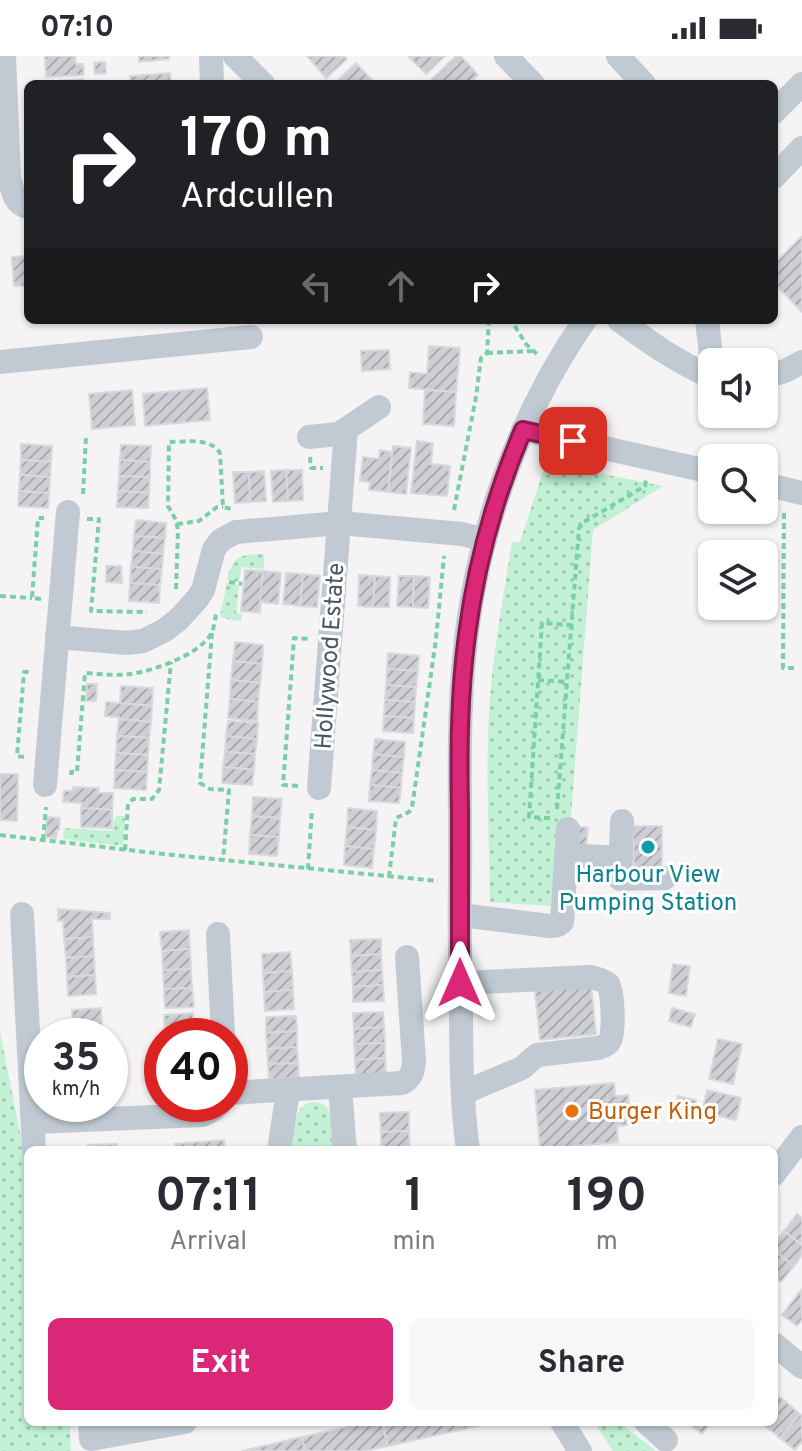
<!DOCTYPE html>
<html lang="en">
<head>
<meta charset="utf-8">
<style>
  :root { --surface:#fff; --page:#f7f7f7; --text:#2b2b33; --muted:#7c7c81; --accent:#db2777 }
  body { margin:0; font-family:Overpass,sans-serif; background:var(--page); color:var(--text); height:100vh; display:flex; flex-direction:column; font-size:30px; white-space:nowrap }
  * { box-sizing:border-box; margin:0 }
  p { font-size:26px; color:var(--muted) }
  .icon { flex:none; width:44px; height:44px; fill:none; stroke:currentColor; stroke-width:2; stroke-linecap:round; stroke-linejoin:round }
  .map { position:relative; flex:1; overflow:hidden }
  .drawer { position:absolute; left:24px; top:1090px; width:754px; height:280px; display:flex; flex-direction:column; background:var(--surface); border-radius:12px; box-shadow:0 2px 6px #0004 }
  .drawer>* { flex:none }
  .top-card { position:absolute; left:24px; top:24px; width:754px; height:244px; border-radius:12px; box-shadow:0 2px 6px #0004; background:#202124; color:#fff; overflow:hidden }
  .fabs { position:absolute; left:698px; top:292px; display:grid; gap:16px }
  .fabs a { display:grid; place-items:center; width:80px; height:80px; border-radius:12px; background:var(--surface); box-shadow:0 2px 6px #0004; font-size:40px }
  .speed { position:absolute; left:24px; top:962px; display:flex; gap:16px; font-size:40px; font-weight:700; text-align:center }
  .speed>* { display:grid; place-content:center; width:104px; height:104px; border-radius:50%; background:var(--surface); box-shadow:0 2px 6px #0004; line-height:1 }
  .speed small { font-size:20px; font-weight:400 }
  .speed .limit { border:12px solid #d22; background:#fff; color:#111 }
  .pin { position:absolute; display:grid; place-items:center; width:68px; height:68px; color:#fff; margin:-34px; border-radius:16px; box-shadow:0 4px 12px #0006 }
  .me { position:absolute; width:88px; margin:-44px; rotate:0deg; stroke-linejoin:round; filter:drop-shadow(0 0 6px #0008) }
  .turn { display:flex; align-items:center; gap:28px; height:168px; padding:0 24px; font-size:36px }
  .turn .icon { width:104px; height:104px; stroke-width:2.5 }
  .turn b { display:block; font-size:56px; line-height:68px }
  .lanes { display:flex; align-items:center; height:76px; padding:0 24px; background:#0003; justify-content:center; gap:40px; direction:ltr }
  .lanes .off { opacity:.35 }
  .eta { display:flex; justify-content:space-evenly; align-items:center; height:136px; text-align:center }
  .eta b { font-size:48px; font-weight:700; line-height:56px }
  .cta { display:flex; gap:16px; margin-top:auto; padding:16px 24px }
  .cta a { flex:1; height:92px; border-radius:12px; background:var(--accent); color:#fff; font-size:32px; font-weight:700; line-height:92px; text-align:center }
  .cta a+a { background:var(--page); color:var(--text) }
  .status { display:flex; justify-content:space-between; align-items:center; height:56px; padding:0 40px; background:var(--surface); direction:ltr }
  .status svg { height:22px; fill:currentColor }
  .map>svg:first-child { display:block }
  .grass { fill:url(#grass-dots) }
  .building { fill:url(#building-hatch); stroke:#d7d9de; stroke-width:2 }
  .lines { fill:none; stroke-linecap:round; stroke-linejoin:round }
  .path { stroke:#7ad0a6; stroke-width:4; stroke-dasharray:6 4; stroke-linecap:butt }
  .minor { stroke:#c1cad2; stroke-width:24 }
  .route-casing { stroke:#8e194d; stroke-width:20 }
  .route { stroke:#db2777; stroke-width:14 }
  .culture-dot { fill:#0f9aa8; stroke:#fff; stroke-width:3 }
  .food-dot { fill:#e8710a; stroke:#fff; stroke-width:3 }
  .labels { text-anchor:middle; stroke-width:6; stroke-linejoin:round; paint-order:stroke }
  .street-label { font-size:24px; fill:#4a5661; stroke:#fff }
  .culture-label { font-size:24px; fill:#0d838f; stroke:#fff }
  .food-label { font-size:24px; fill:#c56008; stroke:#fff; text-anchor:start }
</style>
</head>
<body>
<div class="status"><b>07:10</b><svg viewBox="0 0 49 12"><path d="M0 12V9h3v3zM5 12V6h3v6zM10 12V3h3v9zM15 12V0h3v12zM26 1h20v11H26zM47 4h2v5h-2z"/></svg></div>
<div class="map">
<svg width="802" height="1395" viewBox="0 0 802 1395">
  <defs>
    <pattern id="grass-dots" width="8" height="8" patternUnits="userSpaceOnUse" patternTransform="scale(2)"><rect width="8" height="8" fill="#c3f1d5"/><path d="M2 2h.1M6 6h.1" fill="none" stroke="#a0c6b0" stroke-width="1.8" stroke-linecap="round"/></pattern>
    <pattern id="building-hatch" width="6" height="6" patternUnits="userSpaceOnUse" patternTransform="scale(2)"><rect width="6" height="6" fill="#cdcfd5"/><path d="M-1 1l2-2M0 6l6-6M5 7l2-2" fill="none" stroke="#a8abb0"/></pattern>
  </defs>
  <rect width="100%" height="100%" fill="#f5f3f3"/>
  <!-- grass -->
  <g class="grass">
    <path d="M557 409 663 430 593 474 564 851 490 846C489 771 484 694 492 619 497 575 505 530 512 486H520L543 416 548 410Z"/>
    <path d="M264 498V513L242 511 239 526 227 524C233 499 240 499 264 498Z"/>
    <path d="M227 527 239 529 236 557 242 558 241 565 226 563 220 560Z"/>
    <path d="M117 760H125L123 790 63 783 64 772 113 775 114 763Z"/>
    <path d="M0 975 28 1118V1366H70L71 1395H0Z"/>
    <path d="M312 1046C337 1045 333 1075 335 1094H291C294 1076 291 1051 312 1046Z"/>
    <path d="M594 1366H619L656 1395H613Z"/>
  </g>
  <!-- building -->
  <g class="building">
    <path d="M45 0H75L76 8H83L84 19 46 21Z"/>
    <path d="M139 0H169V3L139 6Z"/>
    <path d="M307 0H344L347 3 326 22Z"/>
    <path d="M408 0H445L426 18Z"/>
    <path d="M456 0H461L478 19 468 28H427Z"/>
    <path d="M105 6 106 17 95 18 94 7Z"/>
    <path d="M356 7 374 26 372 28H337L336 26Z"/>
    <path d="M170 17 171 28H131L130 20Z"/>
    <path d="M83 23 84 28H44V26Z"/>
    <path d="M802 180V256L774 227V208Z"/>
    <path d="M28 200V230H14L12 201Z"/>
    <path d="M429 290 460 292 456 336 409 332 410 316 427 318Z"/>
    <path d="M389 294 390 313 362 315 361 295Z"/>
    <path d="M207 332 210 364 145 370 143 338Z"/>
    <path d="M132 334 135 369 92 373 89 338Z"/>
    <path d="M425 334 456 336 454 370 423 368Z"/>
    <path d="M417 385 433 387 431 408 450 410 447 440 411 437Z"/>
    <path d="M21 388 52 390 51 406 21 404Z"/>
    <path d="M121 389 151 390 150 406 120 404Z"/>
    <path d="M393 390 411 392 406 438 388 436Z"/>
    <path d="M380 394 392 396 388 436 369 434 370 426 360 425 363 401 379 403Z"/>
    <path d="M21 404 51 406 50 421 20 419Z"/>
    <path d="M120 404 150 406V421L119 420Z"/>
    <path d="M286 414H302L303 444 288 445Z"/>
    <path d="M286 414 288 445 273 446 271 415Z"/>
    <path d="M264 415 266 445 250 446 249 416Z"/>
    <path d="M233 416H249L250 446 235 447Z"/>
    <path d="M20 419 50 421 49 437 19 435Z"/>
    <path d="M119 420 150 421 149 437 118 435Z"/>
    <path d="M19 435 49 437 48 452 18 450Z"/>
    <path d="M118 435 149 437 148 452 117 451Z"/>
    <path d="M136 464 166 467 165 482 134 480Z"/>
    <path d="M134 480 165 482 163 498 133 495Z"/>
    <path d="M133 495 163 498 162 513 131 511Z"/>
    <path d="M106 510H121L122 527 106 526Z"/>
    <path d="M131 511 162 513 160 529 130 527Z"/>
    <path d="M245 514 263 515 260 557 241 555Z"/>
    <path d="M263 515 281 517 278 548 260 546Z"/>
    <path d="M286 517 303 518 300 550 283 548Z"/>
    <path d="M303 518 320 520 317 551 300 550Z"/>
    <path d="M359 519 375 520 373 551 358 550Z"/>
    <path d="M375 520 390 521 389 551H373Z"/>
    <path d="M399 520H414L413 551 397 550Z"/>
    <path d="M414 520 430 521 428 552 413 551Z"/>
    <path d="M130 527 160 529 159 547 129 545Z"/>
    <path d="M235 586 263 589 262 608 233 605Z"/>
    <path d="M388 597 419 600 418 615 387 613Z"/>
    <path d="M233 605 262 608 260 627 231 624Z"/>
    <path d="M387 613 418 615 416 631 386 629Z"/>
    <path d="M231 624 260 627 258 646 230 643Z"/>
    <path d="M87 628H97L96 645H86Z"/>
    <path d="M386 629 416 631 415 646 385 644Z"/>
    <path d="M121 630 153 632 152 650 120 647Z"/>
    <path d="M230 643 258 646 257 665 228 662Z"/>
    <path d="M385 644 415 646 414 662 384 660Z"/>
    <path d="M106 646 152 650 151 666 119 663V661L105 660Z"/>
    <path d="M384 660 414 662 413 677 383 675Z"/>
    <path d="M119 663 151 666 149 682 117 680Z"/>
    <path d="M228 665 258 667 257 683 226 680Z"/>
    <path d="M117 680 149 682 148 699 116 697Z"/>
    <path d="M226 680 257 683 255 698 225 696Z"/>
    <path d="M375 683 405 686 404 701 373 698Z"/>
    <path d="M225 696 255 698 254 714 223 711Z"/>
    <path d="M116 697 148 699 147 716 115 714Z"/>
    <path d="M373 698 404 701 402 717 372 714Z"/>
    <path d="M223 711 254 714 252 729 222 727Z"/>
    <path d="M115 714 147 716 146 734 114 732Z"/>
    <path d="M372 714 402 717 401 732 370 729Z"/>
    <path d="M0 718H18L17 765 0 764Z"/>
    <path d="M370 729 401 732 399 747 369 745Z"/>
    <path d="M73 731 99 732 98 737H113L112 754 81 752 82 747 63 746 64 735H72Z"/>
    <path d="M253 741 282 743 280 762 252 760Z"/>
    <path d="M81 752 112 754V772L81 771Z"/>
    <path d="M348 752 377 755 376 774 347 771Z"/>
    <path d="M252 760 280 762 279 781 250 779Z"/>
    <path d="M47 761 60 762 59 774H57L56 782 45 781Z"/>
    <path d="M577 770 588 772 586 791 575 790Z"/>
    <path d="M633 770H662V812H634Z"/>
    <path d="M347 771 376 774 374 793 345 790Z"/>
    <path d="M250 779 279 781 277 800 249 798Z"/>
    <path d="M345 790 374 793 372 812 344 809Z"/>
    <path d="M58 853 110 857V863H92L93 881 64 883 63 864 58 865Z"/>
    <path d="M189 874 190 893 162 895 160 876Z"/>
    <path d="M93 881 94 900 66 902 64 883Z"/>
    <path d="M381 883V898L351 900 350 884Z"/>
    <path d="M190 893 191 913 163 914 162 895Z"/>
    <path d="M290 896 292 915 263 917 262 898Z"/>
    <path d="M381 898 382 914 352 916 351 900Z"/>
    <path d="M94 900 95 919 67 921 66 902Z"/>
    <path d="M673 908 690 910 686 940 669 937Z"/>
    <path d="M191 913 192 932 164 933 163 914Z"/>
    <path d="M382 914 383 929 353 931 352 916Z"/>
    <path d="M292 915 293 934 264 936 263 917Z"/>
    <path d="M95 919 96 938 68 940 67 921Z"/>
    <path d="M383 929 384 945 353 946V931Z"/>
    <path d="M591 929 596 978 540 984 535 935Z"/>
    <path d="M192 932 194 951 165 952 164 933Z"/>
    <path d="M293 934 294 953 265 955 264 936Z"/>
    <path d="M101 952 102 971 73 973 72 954Z"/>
    <path d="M672 952 695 958 691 971 669 965Z"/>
    <path d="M383 956 384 971 354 973 353 957Z"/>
    <path d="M193 957 194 976 165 978 164 959Z"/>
    <path d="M296 960 297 975 266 977V961Z"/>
    <path d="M102 971 103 980H74L73 973Z"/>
    <path d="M384 971 385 987 354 988V973Z"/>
    <path d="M297 975V991L267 993 266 977Z"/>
    <path d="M718 983 742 988 733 1028 709 1023Z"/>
    <path d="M385 987V1002L355 1004 354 988Z"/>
    <path d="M297 991 298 1007 268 1008 267 993Z"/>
    <path d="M385 1002 386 1018 356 1019 355 1004Z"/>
    <path d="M298 1007 299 1022 269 1023 268 1008Z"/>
    <path d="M614 1027 615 1040 628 1039 630 1062H626L627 1069 617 1070 618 1086 540 1093 535 1034Z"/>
    <path d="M707 1034 741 1042 736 1064 702 1056Z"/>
    <path d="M678 1040 696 1044 695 1053 676 1049Z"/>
    <path d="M409 1056V1075L381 1076 380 1057Z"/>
    <path d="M409 1075 410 1094H381V1076Z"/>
    <path d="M224 1084 225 1094H175V1088Z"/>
    <path d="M117 1088V1094H88V1089Z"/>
    <path d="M797 1158 802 1162V1189L784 1175Z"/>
    <path d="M784 1175 802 1189V1199L794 1210 774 1194V1188Z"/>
    <path d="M774 1194 794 1210 781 1226 774 1221Z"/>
    <path d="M801 1234 802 1264 797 1270 782 1259Z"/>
    <path d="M774 1337 785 1345 774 1359Z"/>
    <path d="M785 1345 800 1358 780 1382 765 1370 768 1366H774V1359Z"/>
    <path d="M800 1358 802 1359V1385L795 1394 780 1382Z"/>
    <path d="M370 1366H382L388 1390 365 1395H305L302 1381Z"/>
    <path d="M382 1366H481L482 1369 388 1390Z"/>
    <path d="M687 1366H711L702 1378Z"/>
    <path d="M302 1381 305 1395H242Z"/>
  </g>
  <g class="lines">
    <!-- path -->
    <g class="path">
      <path d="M498 264H511L526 288 538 299"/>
      <path d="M487 297 532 295"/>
      <path d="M310 401 311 412H323"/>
      <path d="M83 438 86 381"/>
      <path d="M454 454 476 341 481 302 487 297 489 264"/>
      <path d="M784 457 783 612H797"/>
      <path d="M87 463H99L91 555 147 556"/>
      <path d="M177 468 199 465 217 451H223"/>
      <path d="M229 526 242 528"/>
      <path d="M176 533 178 474 176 464 168 450 169 386C187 386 210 381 220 397L223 451 232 453"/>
      <path d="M0 540 32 542"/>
      <path d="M41 543 32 542 38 462H44"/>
      <path d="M212 577 200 727 210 733 229 734 223 804"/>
      <path d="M538 624 567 626"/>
      <path d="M24 701 17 700 24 616H31"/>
      <path d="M71 719V716H77L85 617C100 618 115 620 130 618 153 615 195 600 209 581 214 574 215 565 216 557"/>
      <path d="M298 730 283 729 294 582 310 583"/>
      <path d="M557 753 579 472 584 466 645 430 646 424"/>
      <path d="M550 762 529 761 542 567 571 569"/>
      <path d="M0 779 163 798 438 825"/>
      <path d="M43 784 46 751"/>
      <path d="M125 794 128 748 133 743H152L159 734 171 606"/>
      <path d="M308 813 312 753"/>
      <path d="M389 821 396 762 409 756 412 752 436 583 444 500"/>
    </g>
    <!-- minor -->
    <g class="minor">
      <path d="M4 0 9 121C12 134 14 148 28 151"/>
      <path d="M211 0 212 28"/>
      <path d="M235 0 263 28"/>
      <path d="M506 0 533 28"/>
      <path d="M618 0 644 28"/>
      <path d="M774 56 802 28"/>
      <path d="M774 121 802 92"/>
      <path d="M619 264C649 286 678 307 712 321"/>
      <path d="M707 264 712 309"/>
      <path d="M0 306 251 281"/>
      <path d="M764 321 785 315 802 306"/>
      <path d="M523 374 712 416"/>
      <path d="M309 381 339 378 379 351"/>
      <path d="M764 428 802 437"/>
      <path d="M57 581 127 587 143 585 165 574 179 563 197 543 203 534 214 493 221 484 236 476 340 467 462 478 485 484"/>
      <path d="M45 729 68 456"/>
      <path d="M319 732 346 373"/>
      <path d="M622 765 620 823 665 822"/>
      <path d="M567 799 621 802"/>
      <path d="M22 858 34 1094"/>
      <path d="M460 859 550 870 558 869 562 866 568 773"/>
      <path d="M218 878 223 980"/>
      <path d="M460 927 590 921C595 922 603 924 608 928 613 934 615 980 609 986 607 990 601 991 598 992L537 999 522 1012 463 1037"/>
      <path d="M340 1032 345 1094"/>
      <path d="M230 1037 402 1027C412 1022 413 1015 414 1005L407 901"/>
      <path d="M33 1066 203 1059 214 1053 219 1048"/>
      <path d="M279 1094 288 1035"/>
      <path d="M468 1094C461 1044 461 993 461 943 460 904 459 866 460 827 461 753 457 678 464 603 475 482 516 364 585 264"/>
      <path d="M774 1118 802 1081"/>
      <path d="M774 1288 802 1311"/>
      <path d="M90 1366 91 1383 185 1366"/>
      <path d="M562 1366 580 1395"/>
      <path d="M646 1366 666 1384"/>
    </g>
  </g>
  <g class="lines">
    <defs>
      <path id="route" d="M460 927C460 870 460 813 460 756 459 697 459 638 467 579 476 508 495 440 523 374L573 385"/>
    </defs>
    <!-- route casing -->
    <use href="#route" class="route-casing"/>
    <!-- route -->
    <use href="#route" class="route"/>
  </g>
  <!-- markers -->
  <circle class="culture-dot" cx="648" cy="791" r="8"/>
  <circle class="food-dot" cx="572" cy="1055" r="8"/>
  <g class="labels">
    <!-- street labels -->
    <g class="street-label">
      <text transform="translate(329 600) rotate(-86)" y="8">Hollywood Estate</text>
    </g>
    <!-- culture labels -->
    <g class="culture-label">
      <text x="648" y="826">Harbour View<tspan x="648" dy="28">Pumping Station</tspan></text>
    </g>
    <!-- food labels -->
    <g class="food-label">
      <text x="588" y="1063">Burger King</text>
    </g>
  </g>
</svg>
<div class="fabs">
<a><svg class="icon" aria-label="sound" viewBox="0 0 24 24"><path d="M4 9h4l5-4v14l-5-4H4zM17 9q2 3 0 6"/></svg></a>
<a><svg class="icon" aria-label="search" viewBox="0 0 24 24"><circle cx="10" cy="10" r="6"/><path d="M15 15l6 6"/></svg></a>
<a><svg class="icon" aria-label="layers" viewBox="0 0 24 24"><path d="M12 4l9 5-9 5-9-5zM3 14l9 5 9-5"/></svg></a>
</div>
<div class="speed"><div>35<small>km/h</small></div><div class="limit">40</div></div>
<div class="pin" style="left:573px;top:385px;background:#d93025"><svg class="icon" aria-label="arrive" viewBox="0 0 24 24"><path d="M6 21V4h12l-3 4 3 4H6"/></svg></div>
<svg class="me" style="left:460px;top:927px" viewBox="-20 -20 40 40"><path d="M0-17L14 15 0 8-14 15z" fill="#db2777" stroke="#fff" stroke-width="4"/></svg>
<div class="top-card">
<div class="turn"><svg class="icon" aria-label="right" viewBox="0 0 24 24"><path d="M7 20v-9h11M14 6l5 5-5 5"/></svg><div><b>170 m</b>Ardcullen</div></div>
<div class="lanes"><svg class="icon off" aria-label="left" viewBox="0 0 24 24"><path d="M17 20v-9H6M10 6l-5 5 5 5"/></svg><svg class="icon off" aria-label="ahead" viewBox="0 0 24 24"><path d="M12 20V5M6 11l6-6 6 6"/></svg><svg class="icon" aria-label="right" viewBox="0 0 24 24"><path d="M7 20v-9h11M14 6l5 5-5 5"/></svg></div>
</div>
<section class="drawer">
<div class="eta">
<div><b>07:11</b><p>Arrival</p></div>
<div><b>1</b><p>min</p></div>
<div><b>190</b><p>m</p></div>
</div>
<div class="cta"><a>Exit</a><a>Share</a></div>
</section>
</div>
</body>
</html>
